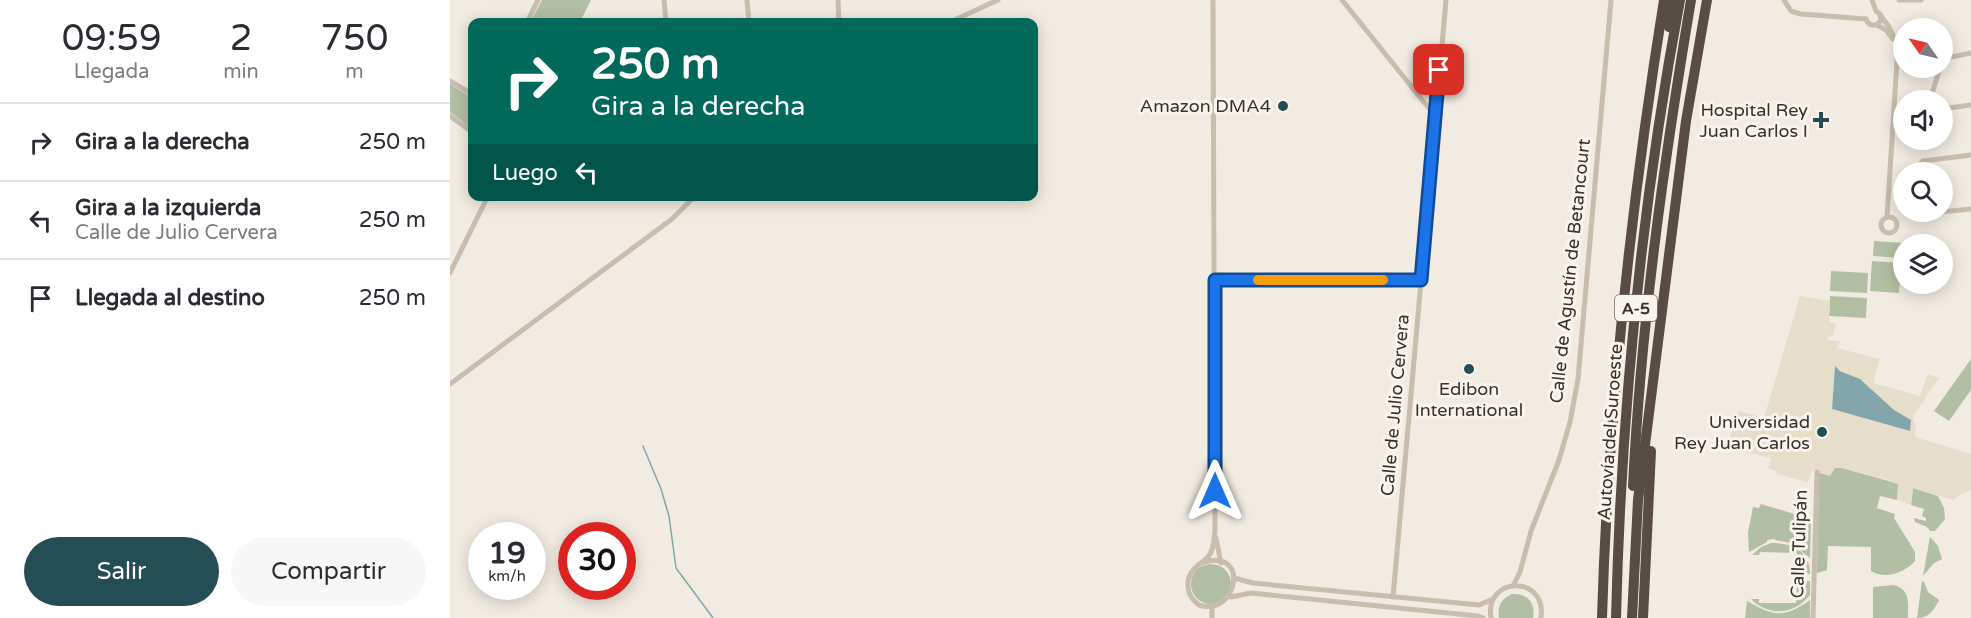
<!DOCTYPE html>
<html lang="es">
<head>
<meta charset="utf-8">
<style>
  :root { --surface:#fff; --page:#f7f7f7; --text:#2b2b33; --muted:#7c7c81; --line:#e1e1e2; --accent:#254d56 }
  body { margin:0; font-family:"Varela Round",sans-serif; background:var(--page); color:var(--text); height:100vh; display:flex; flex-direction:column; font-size:22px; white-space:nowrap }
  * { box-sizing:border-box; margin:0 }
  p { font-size:20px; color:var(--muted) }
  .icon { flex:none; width:33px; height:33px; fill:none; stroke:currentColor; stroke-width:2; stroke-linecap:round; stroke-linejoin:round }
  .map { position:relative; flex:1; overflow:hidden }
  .sheet { display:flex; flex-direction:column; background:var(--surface); width:450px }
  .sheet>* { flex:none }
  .guide { position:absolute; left:18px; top:18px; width:570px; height:183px; border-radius:12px; box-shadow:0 3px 15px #0003; background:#00695c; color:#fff; overflow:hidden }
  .needle { width:39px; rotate:304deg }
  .buttons { position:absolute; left:1443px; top:18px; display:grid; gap:12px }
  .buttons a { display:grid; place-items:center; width:60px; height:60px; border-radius:50%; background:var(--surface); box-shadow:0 3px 15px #0003; font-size:30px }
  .speed { position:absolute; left:18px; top:522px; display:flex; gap:12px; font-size:30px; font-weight:700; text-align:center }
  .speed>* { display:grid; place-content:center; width:78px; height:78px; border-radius:50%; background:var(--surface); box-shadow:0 3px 15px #0003; line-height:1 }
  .speed small { font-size:15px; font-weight:400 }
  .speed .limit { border:9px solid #d22; background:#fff; color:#111 }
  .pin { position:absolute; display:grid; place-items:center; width:51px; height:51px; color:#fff; margin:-26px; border-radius:12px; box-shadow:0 3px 9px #0006 }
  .me { position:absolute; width:66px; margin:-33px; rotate:0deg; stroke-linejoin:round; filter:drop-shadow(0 0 4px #0008) }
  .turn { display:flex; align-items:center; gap:21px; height:126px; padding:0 24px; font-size:27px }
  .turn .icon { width:78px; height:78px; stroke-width:2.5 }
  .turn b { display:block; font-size:42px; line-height:51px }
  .then { display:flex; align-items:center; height:57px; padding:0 24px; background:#0003; gap:12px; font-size:22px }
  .eta { display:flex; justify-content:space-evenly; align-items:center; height:102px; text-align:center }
  .eta b { font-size:36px; font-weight:600; line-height:42px }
  .button { display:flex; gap:12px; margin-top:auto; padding:12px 24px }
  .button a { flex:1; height:69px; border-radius:36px; background:var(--accent); color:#fff; font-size:24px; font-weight:600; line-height:69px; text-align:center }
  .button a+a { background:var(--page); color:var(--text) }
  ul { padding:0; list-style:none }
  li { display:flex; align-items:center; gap:18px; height:78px; padding:0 24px; border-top:2px solid var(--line) }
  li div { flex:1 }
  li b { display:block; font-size:22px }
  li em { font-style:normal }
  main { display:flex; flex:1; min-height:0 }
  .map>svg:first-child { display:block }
  .green { fill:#b3bfa2 }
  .plaza { fill:#e7deca; fill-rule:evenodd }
  .water { fill:#83a6ac }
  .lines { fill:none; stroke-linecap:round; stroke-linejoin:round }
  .stream { stroke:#83a6ac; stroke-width:1.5 }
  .street { stroke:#c9bdae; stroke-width:5 }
  .highway { stroke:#584c44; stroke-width:10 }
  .route-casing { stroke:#114b97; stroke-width:15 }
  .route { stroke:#1a73e8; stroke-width:10 }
  .slow { stroke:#f59e0b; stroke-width:10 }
  .poi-dot { fill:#254d56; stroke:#f9f5ee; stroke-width:2 }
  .labels { text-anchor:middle; stroke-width:6; stroke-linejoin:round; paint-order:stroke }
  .shield { fill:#f9f5ee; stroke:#726c66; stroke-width:1.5 }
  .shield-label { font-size:16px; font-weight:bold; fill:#38312c }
  .poi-label { font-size:18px; fill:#38312c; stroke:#f9f5ee; text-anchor:end }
  .street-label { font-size:18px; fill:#38312c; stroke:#f9f5ee }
</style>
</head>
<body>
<main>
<section class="sheet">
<div class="eta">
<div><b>09:59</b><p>Llegada</p></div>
<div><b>2</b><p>min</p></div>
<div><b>750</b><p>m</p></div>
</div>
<ul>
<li><svg class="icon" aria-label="right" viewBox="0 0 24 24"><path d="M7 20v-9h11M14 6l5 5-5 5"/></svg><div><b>Gira a la derecha</b></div><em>250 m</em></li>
<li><svg class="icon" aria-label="left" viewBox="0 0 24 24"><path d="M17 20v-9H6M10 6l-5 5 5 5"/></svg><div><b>Gira a la izquierda</b><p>Calle de Julio Cervera</p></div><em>250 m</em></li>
<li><svg class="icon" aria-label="arrive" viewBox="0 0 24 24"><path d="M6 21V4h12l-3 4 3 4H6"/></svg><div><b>Llegada al destino</b></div><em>250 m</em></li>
</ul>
<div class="button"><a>Salir</a><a>Compartir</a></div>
</section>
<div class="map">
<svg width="1521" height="618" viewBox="0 0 1521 618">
  <rect width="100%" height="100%" fill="#f1ebe1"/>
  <!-- green -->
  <g class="green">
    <path d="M92 0H141L130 22H80Z"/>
    <path d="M0 84 22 98V129L0 112Z"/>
    <path d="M1424 241 1453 243 1452 258 1423 256Z"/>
    <path d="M1422 261 1451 263 1449 293 1420 291Z"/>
    <path d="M1381 271 1418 273 1417 293 1380 291Z"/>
    <path d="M1380 296 1417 298 1416 318 1379 316Z"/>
    <path d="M1521 359V390L1499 421 1484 411Z"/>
    <path d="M1385 468H1392L1449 484 1447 500 1430 496 1427 508 1445 514 1444 518 1465 552V561C1454 573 1435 580 1421 571V547L1378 546 1377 570 1367 573 1369 472Z"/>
    <path d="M1463 488 1488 496 1494 508 1495 519 1485 531H1480L1477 527 1465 522 1464 518 1476 521V518L1472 516 1474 509 1461 505Z"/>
    <path d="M1311 504 1361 519 1360 558 1341 543 1325 540 1324 539 1317 540V542L1299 552 1298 533 1303 507 1309 508Z"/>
    <path d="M1480 537 1488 546 1492 559 1484 563 1473 576Z"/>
    <path d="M1321 543C1343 543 1360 551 1360 574L1347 572V553L1310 552 1309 555H1302L1311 547Z"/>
    <circle cx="761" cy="584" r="20"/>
    <path d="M1349 581H1360V595C1344 615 1319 617 1301 599H1309V603H1346L1347 585H1349Z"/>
    <path d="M1472 581 1474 582 1478 592 1489 600C1484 610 1479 618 1467 618Z"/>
    <path d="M1443 585C1461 589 1458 603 1458 618H1423V587Z"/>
    <path d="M1062 594C1077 593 1086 603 1083 618H1049C1047 606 1051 599 1062 594Z"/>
    <path d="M1360 600V618H1295L1297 601C1325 617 1334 618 1360 600Z"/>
  </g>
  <!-- plaza -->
  <path class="plaza" d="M1350 296 1380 301 1379 322 1386 324 1382 337 1379 336 1378 340 1390 341 1387 348 1430 359 1423 383 1470 396 1478 374 1489 378 1463 416V421L1466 424 1465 437 1521 454V490L1511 494 1503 500 1463 488 1461 505 1447 500 1448 483 1392 468H1385L1380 476 1362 471 1358 482H1357L1327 474V471L1318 468 1321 458 1278 448 1286 414 1289 411 1314 418ZM1385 367 1419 387 1444 410 1461 420 1382 409Z"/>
  <!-- water -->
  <path class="water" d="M1385 366 1390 371 1410 379 1444 410 1461 420 1460 431 1382 409Z"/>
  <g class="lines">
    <!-- stream -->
    <path class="stream" d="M193 446 211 489 219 516 226 568 263 618"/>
    <!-- street -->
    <g class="street">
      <path d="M214 0 216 22"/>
      <path d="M297 0 299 22"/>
      <path d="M388 0 389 22"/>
      <path d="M892 0 985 116"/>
      <path d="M1334 0 1341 11 1351 14 1416 19"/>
      <path d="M1449 0H1471"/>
      <path d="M1431 16 1439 27 1448 45 1437 217"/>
      <path d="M1416 19C1419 27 1427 27 1431 20L1430 14 1426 11 1422 0"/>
      <path d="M77 22 88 0"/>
      <path d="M500 22 548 0"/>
      <path d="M1427 25 1436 30 1443 39"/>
      <path d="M1492 59 1521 53"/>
      <path d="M0 81 22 94"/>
      <path d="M1480 100 1490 68"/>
      <path d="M1492 109 1521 105"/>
      <path d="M0 116 22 132"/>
      <path d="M1469 172V165L1473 161 1521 155"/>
      <path d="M1479 212 1481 213 1521 209"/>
      <circle cx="1439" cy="225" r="8"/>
      <path d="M0 273 38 196"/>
      <path d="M765 280H971"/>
      <path d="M0 384 222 219 245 196"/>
      <path d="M766 538 771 563"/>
      <path d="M749 564C801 543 789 618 749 605 742 600 738 593 738 586 737 570 749 566 758 557 764 550 764 539 765 530L763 0"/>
      <path d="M784 578 803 583 1029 605 1043 599"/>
      <path d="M1063 586 1070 572 1081 531 1109 460 1120 422 1128 379 1161 0"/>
      <path d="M781 597 801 593 1028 616 1033 618"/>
      <path d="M943 597 996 0"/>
      <path d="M762 609V618"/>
      <path d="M1041 618C1034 576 1097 574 1091 618"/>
      <path d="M1363 618 1367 472"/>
    </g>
    <!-- highway -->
    <g class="highway">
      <path d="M1219 27 1221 0"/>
      <path d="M1183 486C1191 323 1214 161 1241 0"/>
      <path d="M1152 618C1158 411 1181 205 1214 0"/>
      <path d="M1166 618C1171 411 1192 203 1230 0"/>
      <path d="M1182 618 1188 500 1236 121 1257 0"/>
      <path d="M1193 618 1201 451"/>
    </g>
  </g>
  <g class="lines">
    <defs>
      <path id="route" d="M765 491V280H971L989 70"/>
    </defs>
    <!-- route casing -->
    <use href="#route" class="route-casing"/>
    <!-- route -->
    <use href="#route" class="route"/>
    <!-- slow -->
    <path class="slow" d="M808 280H933"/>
  </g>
  <!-- markers -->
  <g class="poi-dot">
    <circle cx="833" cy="106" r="6"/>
    <path d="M1368 111h6v6h6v6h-6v6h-6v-6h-6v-6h6z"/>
    <circle cx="1019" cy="369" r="6"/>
    <circle cx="1372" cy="432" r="6"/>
  </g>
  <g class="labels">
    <!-- shield labels -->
    <rect class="shield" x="1165" y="295" width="42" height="26" rx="4.5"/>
    <g class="shield-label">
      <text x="1186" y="314">A-5</text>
    </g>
    <!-- poi labels -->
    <g class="poi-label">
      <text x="821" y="112">Amazon DMA4</text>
      <text x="1358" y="116">Hospital Rey<tspan x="1358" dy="21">Juan Carlos I</tspan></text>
      <text x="1019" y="395" text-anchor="middle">Edibon<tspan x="1019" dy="21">International</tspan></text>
      <text x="1360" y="428">Universidad<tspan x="1360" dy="21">Rey Juan Carlos</tspan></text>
    </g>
    <!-- street labels -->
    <g class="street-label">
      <text transform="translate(1120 271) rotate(-84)" y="6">Calle de Agustín de Betancourt</text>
      <text transform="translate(945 405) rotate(-85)" y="6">Calle de Julio Cervera</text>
      <text transform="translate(1160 432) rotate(-86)" y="6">Autovía del Suroeste</text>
      <text transform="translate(1349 544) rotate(-88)" y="6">Calle Tulipán</text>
    </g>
  </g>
</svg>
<div class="buttons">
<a><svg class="needle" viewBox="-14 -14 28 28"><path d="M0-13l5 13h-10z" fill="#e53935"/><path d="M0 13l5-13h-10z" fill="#7c7c81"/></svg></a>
<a><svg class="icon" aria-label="sound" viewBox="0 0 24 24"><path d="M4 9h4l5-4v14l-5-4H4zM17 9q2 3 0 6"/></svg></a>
<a><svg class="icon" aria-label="search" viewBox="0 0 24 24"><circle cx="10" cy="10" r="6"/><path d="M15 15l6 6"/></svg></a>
<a><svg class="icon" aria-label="layers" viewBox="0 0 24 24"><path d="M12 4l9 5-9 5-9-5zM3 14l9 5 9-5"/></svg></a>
</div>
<div class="speed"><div>19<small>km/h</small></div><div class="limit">30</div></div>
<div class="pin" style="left:989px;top:70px;background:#d93025"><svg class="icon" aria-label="arrive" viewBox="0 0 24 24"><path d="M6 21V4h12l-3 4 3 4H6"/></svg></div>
<svg class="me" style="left:765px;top:491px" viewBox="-20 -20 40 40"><path d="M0-17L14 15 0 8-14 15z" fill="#1a73e8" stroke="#fff" stroke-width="4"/></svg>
<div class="guide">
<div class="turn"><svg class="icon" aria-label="right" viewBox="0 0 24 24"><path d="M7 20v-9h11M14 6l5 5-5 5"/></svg><div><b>250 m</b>Gira a la derecha</div></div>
<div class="then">Luego<svg class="icon" aria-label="left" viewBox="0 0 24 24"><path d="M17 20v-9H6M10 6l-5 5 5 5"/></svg></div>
</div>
</div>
</main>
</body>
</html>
